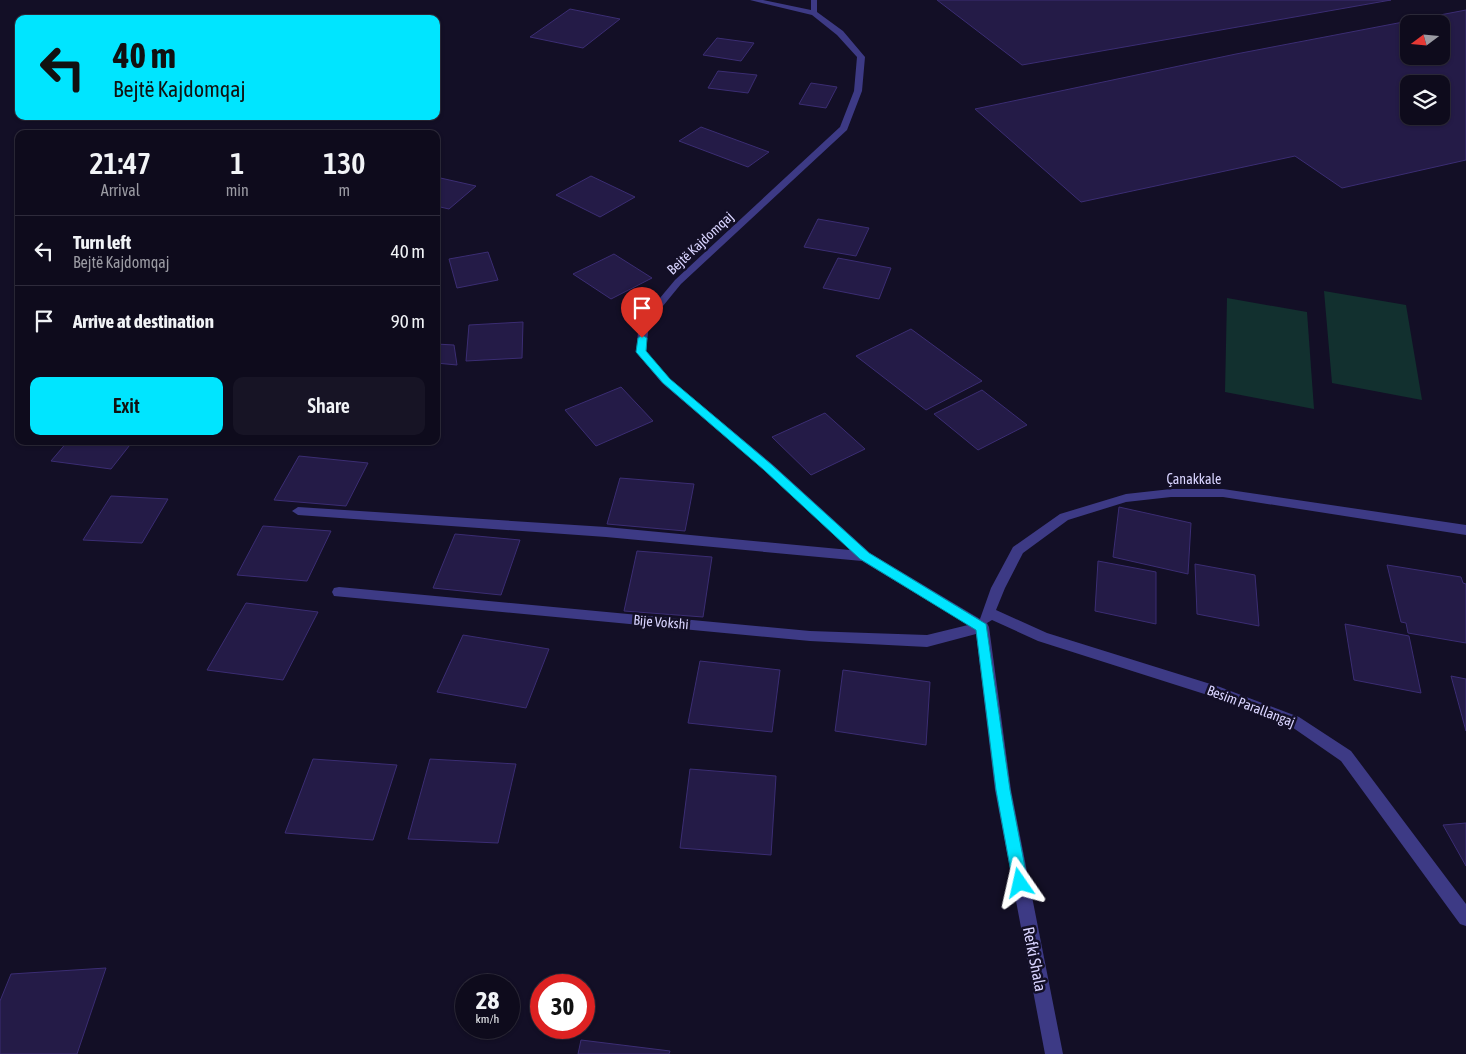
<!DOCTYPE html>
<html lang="en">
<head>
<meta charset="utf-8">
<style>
  :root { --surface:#0e0b1c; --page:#171425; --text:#f1f3f6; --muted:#9b9ba3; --line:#2e2b3b; --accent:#00e5ff }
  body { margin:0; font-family:"Asap Condensed",sans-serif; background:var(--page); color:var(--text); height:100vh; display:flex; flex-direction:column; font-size:19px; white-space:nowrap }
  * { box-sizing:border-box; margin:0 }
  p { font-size:16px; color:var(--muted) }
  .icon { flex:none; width:28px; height:28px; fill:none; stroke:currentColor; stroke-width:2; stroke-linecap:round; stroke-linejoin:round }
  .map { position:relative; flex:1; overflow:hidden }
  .drawer { position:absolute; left:15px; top:130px; width:425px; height:315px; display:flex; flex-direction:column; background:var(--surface); border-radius:10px; box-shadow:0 1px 4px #0004,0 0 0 1px var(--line) }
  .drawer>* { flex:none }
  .hud { position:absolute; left:15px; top:15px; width:425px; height:105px; border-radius:10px; box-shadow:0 1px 4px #0004,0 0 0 1px var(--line); background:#00e5ff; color:#111; overflow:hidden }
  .needle { width:32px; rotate:254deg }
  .fabs { position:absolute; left:1400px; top:15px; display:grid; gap:10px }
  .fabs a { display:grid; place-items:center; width:50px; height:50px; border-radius:10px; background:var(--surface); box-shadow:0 1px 4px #0004,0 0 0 1px var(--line); font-size:25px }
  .speed { position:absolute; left:455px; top:974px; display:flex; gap:10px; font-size:25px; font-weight:700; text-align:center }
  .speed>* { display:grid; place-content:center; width:65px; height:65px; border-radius:50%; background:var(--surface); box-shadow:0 1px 4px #0004,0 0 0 1px var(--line); line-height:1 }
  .speed small { font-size:12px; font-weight:400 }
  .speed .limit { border:8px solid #d22; background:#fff; color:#111 }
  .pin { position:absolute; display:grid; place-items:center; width:42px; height:42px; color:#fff; margin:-51px -21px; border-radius:50% 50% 50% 0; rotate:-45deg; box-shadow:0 0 5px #0007 }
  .pin .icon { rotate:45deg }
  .me { position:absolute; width:55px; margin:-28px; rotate:349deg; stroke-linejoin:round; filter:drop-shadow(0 0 4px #0008) }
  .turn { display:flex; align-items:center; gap:18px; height:105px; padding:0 15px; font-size:22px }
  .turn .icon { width:65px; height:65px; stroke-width:2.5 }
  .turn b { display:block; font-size:35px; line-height:42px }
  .eta { display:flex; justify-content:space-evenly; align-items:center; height:85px; text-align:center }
  .eta b { font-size:30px; font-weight:600; line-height:35px }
  .action { display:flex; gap:10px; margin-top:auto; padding:10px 15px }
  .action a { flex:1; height:58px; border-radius:10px; background:var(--accent); color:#111; font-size:20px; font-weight:600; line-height:58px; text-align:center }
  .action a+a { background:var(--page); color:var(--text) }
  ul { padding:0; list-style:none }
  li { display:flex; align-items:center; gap:15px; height:70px; padding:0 15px; border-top:1px solid var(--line) }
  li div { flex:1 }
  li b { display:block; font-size:19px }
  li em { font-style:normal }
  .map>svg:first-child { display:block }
  .green { fill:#12302f }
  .building { fill:#241b47; stroke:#3b2d73; fill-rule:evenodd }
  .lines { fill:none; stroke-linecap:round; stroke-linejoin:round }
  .minor { fill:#3d3a85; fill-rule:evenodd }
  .route { fill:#00e5ff; stroke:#0095a6 }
  .labels { text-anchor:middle; stroke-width:5; stroke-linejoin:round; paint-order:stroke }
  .street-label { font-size:14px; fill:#d9d4ff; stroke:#130f26 }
  .near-street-label { font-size:16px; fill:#d9d4ff; stroke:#130f26 }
</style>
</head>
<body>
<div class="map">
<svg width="1466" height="1054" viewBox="0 0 1466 1054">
  <rect width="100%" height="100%" fill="#130f26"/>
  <!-- green -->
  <g class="green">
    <path d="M1324 291 1406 305 1422 400 1332 383Z"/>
    <path d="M1227 298 1307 312 1314 409 1225 392Z"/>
  </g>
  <!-- building -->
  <g class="building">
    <path d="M937 0H1391L1022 65Z"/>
    <path d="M570 9 620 19 583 48 530 37Z"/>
    <path d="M1466 10V160L1342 188 1295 156 1081 202 975 109 1236 54ZM1409 24H1441V56H1409ZM1409 84H1441V116H1409Z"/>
    <path d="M717 38 754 43 741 61 703 55Z"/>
    <path d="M718 71 757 75 748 93 708 88Z"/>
    <path d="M811 83 837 87 826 108 799 104Z"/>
    <path d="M701 127 769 152 748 167 679 141Z"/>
    <path d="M591 176 635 197 600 217 556 195Z"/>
    <path d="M436 177 476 186 449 209 436 206Z"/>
    <path d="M818 219 869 228 856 256 804 247Z"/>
    <path d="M488 252 498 280 457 288 449 259Z"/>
    <path d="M614 254 652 278 611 299 573 274Z"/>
    <path d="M838 258 891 268 879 299 823 288Z"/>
    <path d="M523 322 522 358 466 361 469 325Z"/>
    <path d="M911 329 982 381 926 410 856 356Z"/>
    <path d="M436 344 454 345 457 365 436 363Z"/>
    <path d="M621 387 653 421 596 446 565 410Z"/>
    <path d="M982 390 1027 425 978 450 934 414Z"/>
    <path d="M825 413 865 449 811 475 772 437Z"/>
    <path d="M68 441H133L111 469 51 461Z"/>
    <path d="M299 456 368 463 346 506 274 500Z"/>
    <path d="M620 478 694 484 685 531 607 524Z"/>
    <path d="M111 496 168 499 142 543 83 540Z"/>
    <path d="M1119 507 1191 523 1188 574 1113 557Z"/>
    <path d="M263 526 331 531 307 581 237 575Z"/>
    <path d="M455 534 520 540 501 595 433 588Z"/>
    <path d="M637 551 712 557 703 617 624 611Z"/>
    <path d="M1098 561 1156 572V624L1095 611Z"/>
    <path d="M1195 564 1255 575 1259 626 1197 614Z"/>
    <path d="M1387 565 1461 577 1463 583 1466 584V643L1408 633 1406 623 1401 622Z"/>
    <path d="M246 603 318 612 283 680 207 670Z"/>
    <path d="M1345 624 1409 636 1421 693 1354 680Z"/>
    <path d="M463 635 549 649 526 708 437 692Z"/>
    <path d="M700 661 780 670 772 732 688 723Z"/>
    <path d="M843 670 930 682 926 745 835 731Z"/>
    <path d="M1451 676 1466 679V731Z"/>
    <path d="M313 759 397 765 373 840 285 833Z"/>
    <path d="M430 759 516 764 498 843 408 839Z"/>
    <path d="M690 769 776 776 771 855 680 848Z"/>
    <path d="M1466 823V866L1443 825Z"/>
    <path d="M106 968 77 1054H0V1001L11 974Z"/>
    <path d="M581 1040 670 1051 669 1054H578Z"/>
  </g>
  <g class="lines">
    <!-- minor -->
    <path class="minor" d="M750 0H763L811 10V0H817V12L843 31 865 57 862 91 847 130 681 284 649 323 646 352 670 379 772 464 870 553 980 619 991 588 1013 547 1060 514 1126 494 1171 489H1223L1466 525V535L1223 497H1171L1126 502 1068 520 1023 553 1005 588 996 610 1047 633 1220 687 1299 717 1351 751 1466 904V926L1460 924 1341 761 1289 725 1217 698 1038 641 992 620 987 623 989 627 1011 790 1063 1054H1045L995 790 976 634 927 647 810 641 334 596 332 592 334 588 339 587 810 631 927 635 968 625 862 561 606 537 298 515 292 511 298 507 606 527 850 550 764 470 662 383 636 352 639 323 675 280 840 127 854 91 857 57 837 35 812 15Z"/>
  </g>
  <!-- route -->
  <path class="route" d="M642 335 647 338 646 351 670 379 772 465 869 553 986 624 1010 790 1028 883 1026 888 1020 890 1015 888 1013 883 996 790 976 630 860 559 764 470 663 383 636 352 638 338Z"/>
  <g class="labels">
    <!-- street labels -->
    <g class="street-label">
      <text transform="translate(700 243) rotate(-43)" y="5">Bejtë Kajdomqaj</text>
      <text x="1194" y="484">Çanakkale</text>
      <text transform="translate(661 622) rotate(5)" y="5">Bije Vokshi</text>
      <text transform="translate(1251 706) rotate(21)" y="5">Besim Parallangaj</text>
    </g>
    <!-- near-street labels -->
    <g class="near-street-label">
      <text transform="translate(1035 959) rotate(79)" y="6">Refki Shala</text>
    </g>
  </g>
</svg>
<div class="fabs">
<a><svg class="needle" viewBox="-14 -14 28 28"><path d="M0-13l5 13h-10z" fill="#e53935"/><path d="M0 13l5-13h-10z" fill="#9b9ba3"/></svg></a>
<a><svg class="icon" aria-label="layers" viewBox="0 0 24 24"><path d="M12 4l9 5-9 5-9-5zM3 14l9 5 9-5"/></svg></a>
</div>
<div class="speed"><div>28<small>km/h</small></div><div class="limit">30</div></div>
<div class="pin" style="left:642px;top:338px;background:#d93025"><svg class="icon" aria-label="arrive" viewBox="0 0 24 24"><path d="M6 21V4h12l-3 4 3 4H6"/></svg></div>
<svg class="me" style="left:1020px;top:883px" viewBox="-20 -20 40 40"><path d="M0-17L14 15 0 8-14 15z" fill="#00e5ff" stroke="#fff" stroke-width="4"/></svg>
<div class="hud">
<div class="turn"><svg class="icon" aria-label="left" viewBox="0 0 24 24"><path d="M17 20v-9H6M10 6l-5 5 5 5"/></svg><div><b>40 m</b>Bejtë Kajdomqaj</div></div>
</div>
<section class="drawer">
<div class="eta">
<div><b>21:47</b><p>Arrival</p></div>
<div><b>1</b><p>min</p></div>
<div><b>130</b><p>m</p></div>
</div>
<ul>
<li><svg class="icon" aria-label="left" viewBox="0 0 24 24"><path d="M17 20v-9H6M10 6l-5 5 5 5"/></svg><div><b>Turn left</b><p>Bejtë Kajdomqaj</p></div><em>40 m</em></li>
<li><svg class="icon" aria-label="arrive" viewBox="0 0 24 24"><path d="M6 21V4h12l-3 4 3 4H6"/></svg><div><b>Arrive at destination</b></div><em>90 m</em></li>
</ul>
<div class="action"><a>Exit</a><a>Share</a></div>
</section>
</div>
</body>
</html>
